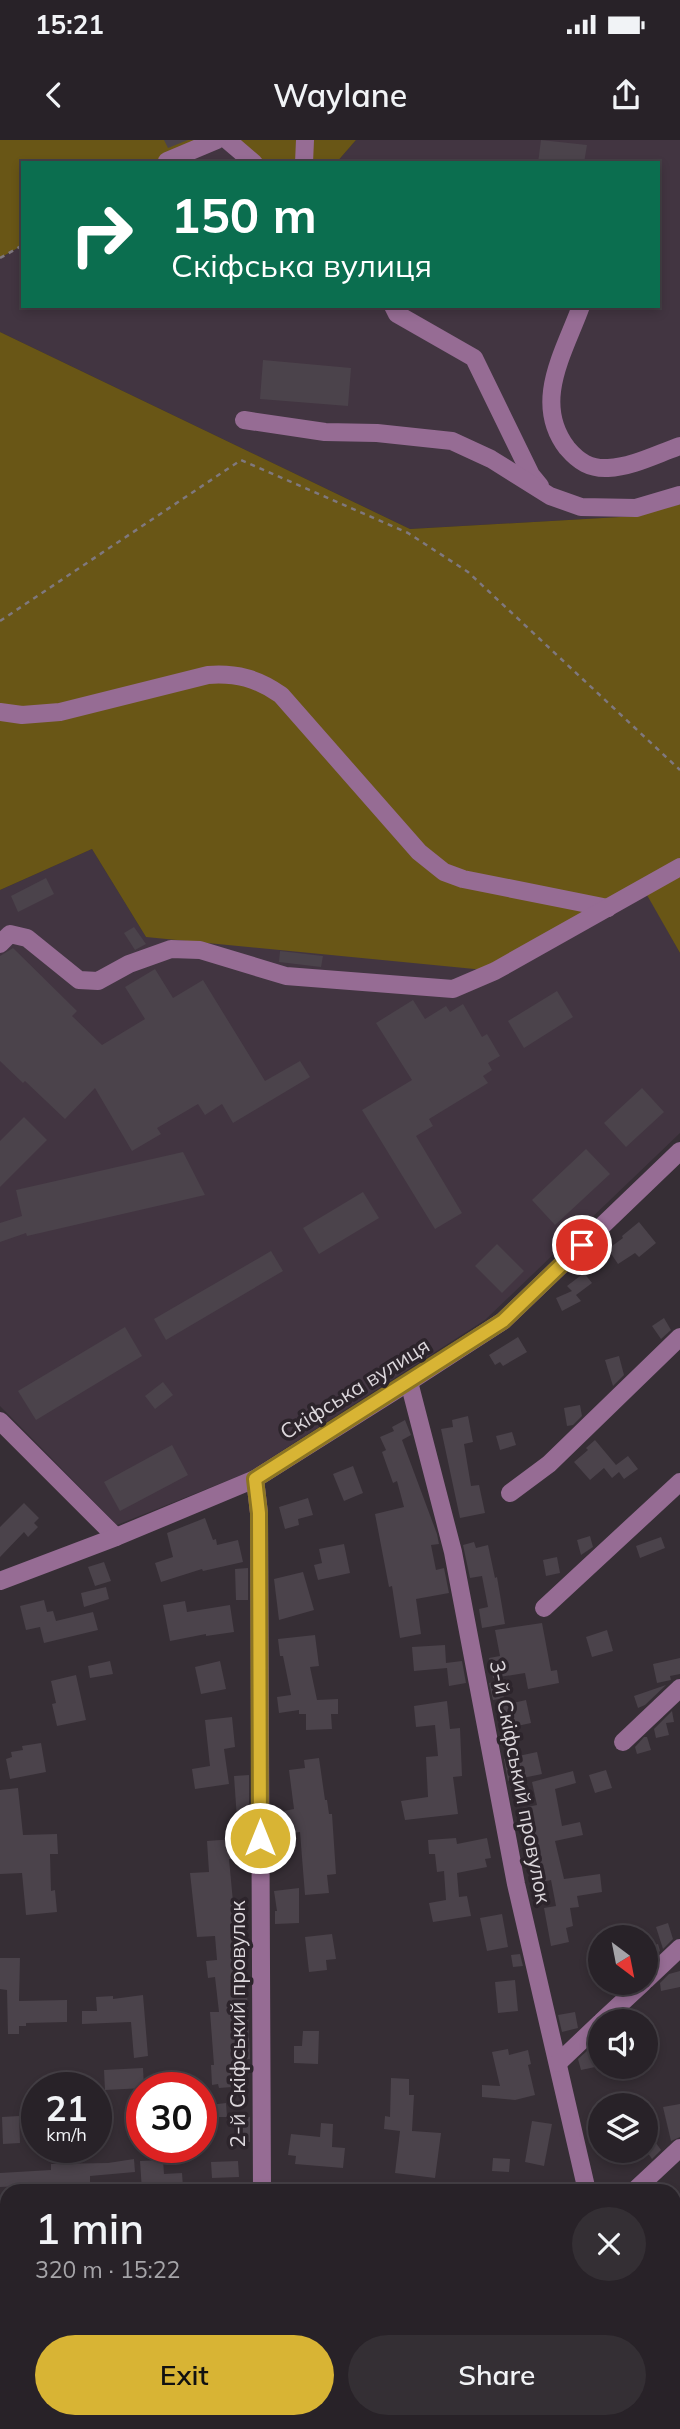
<!DOCTYPE html>
<html lang="en">
<head>
<meta charset="utf-8">
<style>
  :root { --surface:#282228; --page:#342f34; --text:#f1f3f6; --muted:#a5a4a8; --line:#443f45; --accent:#d8b434 }
  body { margin:0; font-family:Mulish,sans-serif; background:var(--page); color:var(--text); height:100vh; display:flex; flex-direction:column; font-size:26px; white-space:nowrap }
  * { box-sizing:border-box; margin:0 }
  p { font-size:23px; color:var(--muted) }
  .icon { flex:none; width:38px; height:38px; fill:none; stroke:currentColor; stroke-width:2; stroke-linecap:round; stroke-linejoin:round }
  .map { position:relative; flex:1; overflow:hidden }
  .details { position:absolute; left:0px; top:2044px; width:681px; height:245px; display:flex; flex-direction:column; background:var(--surface); border-radius:21px 21px 0 0; box-shadow:0 4px 10px #0003,0 0 0 2px var(--line) }
  .details>* { flex:none }
  .top-card { position:absolute; left:21px; top:21px; width:639px; height:147px; border-radius:0px; box-shadow:0 4px 10px #0003,0 0 0 2px var(--line); background:#0b6e4f; color:#fff; overflow:hidden }
  .needle { width:46px; rotate:148deg }
  .tools { position:absolute; left:588px; top:1785px; display:grid; gap:14px }
  .tools a { display:grid; place-items:center; width:70px; height:70px; border-radius:50%; background:var(--surface); box-shadow:0 4px 10px #0003,0 0 0 2px var(--line); font-size:35px }
  .speed { position:absolute; left:21px; top:1932px; display:flex; gap:14px; font-size:35px; font-weight:700; text-align:center }
  .speed>* { display:grid; place-content:center; width:91px; height:91px; border-radius:50%; background:var(--surface); box-shadow:0 4px 10px #0003,0 0 0 2px var(--line); line-height:1 }
  .speed small { font-size:18px; font-weight:400 }
  .speed .limit { border:10px solid #d22; background:#fff; color:#111 }
  .pin { position:absolute; display:grid; place-items:center; width:60px; height:60px; color:#fff; margin:-30px; border:4px solid #fff; border-radius:50%; box-shadow:0 2px 7px #0007 }
  .me { position:absolute; width:77px; margin:-38px; rotate:0deg; stroke-linejoin:round; filter:drop-shadow(0 0 5px #0008) }
  .turn { display:flex; align-items:center; gap:24px; height:147px; padding:0 35px; font-size:32px }
  .turn .icon { width:91px; height:91px; stroke-width:2.5 }
  .turn b { display:block; font-size:49px; line-height:60px }
  .round { display:grid; place-items:center; flex:none; width:74px; height:74px; border-radius:37px; background:var(--page) }
  .head { display:flex; align-items:center; justify-content:space-between; height:119px; padding:0 35px }
  h1 { font-size:42px; font-weight:600; line-height:52px }
  .button { display:flex; gap:14px; margin-top:auto; padding:14px 35px }
  .button a { flex:1; height:80px; border-radius:42px; background:var(--accent); color:#111; font-size:28px; font-weight:600; line-height:80px; text-align:center }
  .button a+a { background:var(--page); color:var(--text) }
  .status { display:flex; justify-content:space-between; align-items:center; height:49px; padding:0 35px; background:var(--surface); direction:ltr }
  .status svg { height:19px; fill:currentColor }
  header { display:flex; justify-content:space-between; align-items:center; height:91px; padding:0 35px; background:var(--surface); font-size:32px; font-weight:600 }
  .map>svg:first-child { display:block }
  .built { fill:#423541 }
  .green { fill:#695616 }
  .building { fill:#4b434b }
  .lines { fill:none; stroke-linecap:round; stroke-linejoin:round }
  .path { stroke:#7f787e; stroke-width:2.5; stroke-dasharray:5 5; stroke-linecap:butt }
  .minor { stroke:#966c94; stroke-width:18 }
  .route-casing { stroke:#8c7522; stroke-width:18 }
  .route { stroke:#d8b434; stroke-width:12 }
  .labels { text-anchor:middle; stroke-width:7; stroke-linejoin:round; paint-order:stroke }
  .street-label { font-size:21px; fill:#dcd7dc; stroke:#2c242b }
</style>
</head>
<body>
<div class="status"><b>15:21</b><svg viewBox="0 0 49 12"><path d="M0 12V9h3v3zM5 12V6h3v6zM10 12V3h3v9zM15 12V0h3v12zM26 1h20v11H26zM47 4h2v5h-2z"/></svg></div>
<header><svg class="icon" aria-label="back" viewBox="0 0 24 24"><path d="M15 5l-7 7 7 7"/></svg>Waylane<svg class="icon" aria-label="share" viewBox="0 0 24 24"><path d="M12 15V3M7 8l5-5 5 5M5 13v7h14v-7"/></svg></header>
<div class="map">
<svg width="680" height="2289" viewBox="0 0 680 2289">
  <rect width="100%" height="100%" fill="#362e35"/>
  <!-- built -->
  <g class="built">
    <path d="M217 0 254 23H165Z"/>
    <path d="M356 0H680V364L637 376 410 389 0 192V118L23 105V166H658V23H336Z"/>
    <path d="M92 709 146 797 644 748 680 813V993L485 1180 249 1332 117 1385 0 1266V750Z"/>
  </g>
  <!-- green -->
  <g class="green">
    <path d="M0 0H217L165 23H23V105L0 118Z"/>
    <path d="M227 0H356L336 23H254Z"/>
    <path d="M0 192 410 389 637 376 680 364V813L643 748 495 831 146 797 92 709 0 750Z"/>
  </g>
  <!-- building -->
  <g class="building">
    <path d="M164 0H188L168 8Z"/>
    <path d="M541 0 587 5 584 23H538Z"/>
    <path d="M263 220 351 228 348 266 260 259Z"/>
    <path d="M46 738 54 754 18 772 11 756Z"/>
    <path d="M134 787 146 804 135 810 124 793Z"/>
    <path d="M13 808 77 871 72 876 102 905 145 879 125 847 155 829 173 858 203 840 265 941 300 921 310 937 233 983 222 964 205 975 198 964 157 988 161 994 132 1011 95 948 65 979 25 941 23 943 0 921V816Z"/>
    <path d="M280 811 323 816 321 827 279 822Z"/>
    <path d="M557 851 573 877 524 908 508 881Z"/>
    <path d="M413 860 425 879 446 866 450 872 463 864 482 897 487 894 500 916 488 923 492 930 483 936 488 943 429 979 433 986 416 996 462 1073 435 1089 362 970 412 940 376 883Z"/>
    <path d="M642 948 664 972 626 1007 604 983Z"/>
    <path d="M24 977 47 1000 0 1047V1001Z"/>
    <path d="M586 1009 610 1034 555 1085 532 1060Z"/>
    <path d="M183 1012 205 1055 27 1096 26 1093 0 1102V1083L22 1076 16 1050Z"/>
    <path d="M363 1052 379 1078 319 1114 303 1088Z"/>
    <path d="M639 1082 656 1103 639 1117 635 1113 618 1124 608 1109 623 1098 622 1096Z"/>
    <path d="M497 1104 524 1131 502 1153 475 1126Z"/>
    <path d="M271 1111 283 1131 166 1200 154 1179Z"/>
    <path d="M584 1133 592 1143 576 1155 581 1161 562 1171 556 1158 572 1151 567 1146Z"/>
    <path d="M664 1178 671 1190 661 1199 652 1186Z"/>
    <path d="M125 1187 142 1216 36 1280 18 1251Z"/>
    <path d="M518 1197 527 1212 503 1226 500 1222 495 1225 489 1215Z"/>
    <path d="M619 1216 624 1235 613 1246 605 1220Z"/>
    <path d="M163 1242 173 1255 155 1269 145 1256Z"/>
    <path d="M580 1265 582 1276 573 1285 567 1286 564 1268Z"/>
    <path d="M468 1276 473 1302 464 1304 471 1346 479 1345 485 1373 460 1378 441 1289 453 1287 452 1280Z"/>
    <path d="M405 1280 411 1295 402 1300 437 1394 439 1404 431 1405 436 1430 444 1428 449 1453 416 1459 421 1494 400 1498 392 1446 389 1447 375 1374 404 1367 397 1341 393 1343 382 1312 386 1310 380 1297 394 1291 392 1287Z"/>
    <path d="M512 1292 516 1305 500 1310 496 1296Z"/>
    <path d="M595 1300 616 1325 628 1316 638 1329 624 1339 619 1332 612 1338 604 1328 590 1340 574 1322 588 1310 586 1308Z"/>
    <path d="M172 1305 188 1335 120 1371 104 1342Z"/>
    <path d="M353 1326 363 1353 344 1361 333 1334Z"/>
    <path d="M308 1358 313 1375 298 1379 299 1385 285 1389 279 1367Z"/>
    <path d="M24 1363 39 1378 34 1383 38 1387 28 1397 24 1392 0 1417V1387Z"/>
    <path d="M205 1378 213 1400 216 1399 217 1405 238 1400 243 1422 203 1431 202 1429 161 1442 155 1423 173 1417 167 1393Z"/>
    <path d="M590 1396 593 1407 581 1415 577 1400Z"/>
    <path d="M661 1397 665 1408 640 1418 636 1406Z"/>
    <path d="M474 1402 476 1408 488 1405 495 1438 497 1437 505 1484 482 1488 479 1469 488 1467 482 1436 470 1438 463 1405Z"/>
    <path d="M344 1404 350 1433 318 1440 314 1425 322 1423 319 1409Z"/>
    <path d="M557 1417 560 1433 546 1436 543 1420Z"/>
    <path d="M104 1422 111 1441 95 1446 88 1427Z"/>
    <path d="M248 1428V1460H236L235 1429Z"/>
    <path d="M303 1432 314 1470 279 1480 274 1439Z"/>
    <path d="M106 1447 109 1459 84 1467 81 1453Z"/>
    <path d="M44 1460 47 1472 53 1471 56 1481 93 1472 98 1490 44 1503 40 1487 26 1490 20 1466Z"/>
    <path d="M185 1461 187 1472 230 1465 234 1492 206 1496V1494L170 1501 163 1465Z"/>
    <path d="M542 1483 551 1531 557 1530 559 1543 528 1549 525 1533 493 1538 489 1518 500 1516 495 1490Z"/>
    <path d="M607 1490 613 1511 592 1517 586 1497Z"/>
    <path d="M315 1495 319 1526 310 1527 317 1560 338 1559V1574H331L332 1589 306 1590V1574H299V1570L279 1573 277 1557 291 1555 283 1516H280L278 1499Z"/>
    <path d="M445 1505 446 1523 462 1521 466 1543 449 1546 447 1528 414 1531 412 1507Z"/>
    <path d="M680 1518V1534L670 1536 671 1540 657 1543 653 1524Z"/>
    <path d="M110 1521 113 1534 90 1538 88 1526Z"/>
    <path d="M220 1521 226 1549 201 1554 195 1527Z"/>
    <path d="M76 1535 86 1580 57 1586 52 1564 56 1563 51 1541Z"/>
    <path d="M500 1541 504 1558 493 1560 489 1543Z"/>
    <path d="M666 1545 645 1565 638 1568 634 1556Z"/>
    <path d="M526 1560 531 1583 504 1589 500 1566Z"/>
    <path d="M447 1561 450 1589 460 1588 462 1636 453 1637 458 1674 405 1680 401 1661 428 1657 426 1617 438 1616 435 1585 416 1587 414 1566Z"/>
    <path d="M672 1571 674 1582 666 1583 669 1595 656 1598 654 1589Z"/>
    <path d="M232 1577 235 1607 224 1609 229 1644 195 1649 192 1629 210 1626 205 1580Z"/>
    <path d="M644 1597H647L651 1610 637 1614 635 1607Z"/>
    <path d="M41 1603 46 1632 10 1639 6 1619 12 1617 11 1612 23 1610 22 1606Z"/>
    <path d="M537 1612 542 1634 508 1641 504 1619Z"/>
    <path d="M319 1618 325 1660H327L329 1674H332L336 1734 327 1735 329 1753 305 1755 300 1692 286 1694 284 1671 294 1669 289 1630 305 1628 304 1620Z"/>
    <path d="M606 1630 612 1648 595 1653 589 1635Z"/>
    <path d="M573 1631 576 1643 555 1649 562 1686 580 1682 583 1695 555 1701 564 1739 600 1734 602 1752 577 1756 579 1767 570 1768 573 1786 566 1788 569 1802 551 1806 544 1768 556 1766 551 1740 538 1743 522 1668 537 1665 532 1642Z"/>
    <path d="M249 1635V1678L237 1679 234 1636Z"/>
    <path d="M18 1648 23 1695 57 1694 58 1714H50L51 1751 55 1750 57 1772 26 1775 22 1733 0 1734V1650Z"/>
    <path d="M456 1698 457 1704 487 1698 491 1718 485 1719 487 1727 457 1733 459 1757 467 1756 471 1776 433 1782 429 1763 446 1760 444 1731 437 1732 435 1714H429L428 1700Z"/>
    <path d="M234 1699 235 1719H229L235 1783 230 1784 236 1852 247 1851 250 1919H244L245 1946 219 1948 218 1944 212 1945 211 1925H214L210 1872H219L215 1837 208 1838 206 1821 217 1820 215 1796 197 1797 190 1733 209 1732 207 1701Z"/>
    <path d="M299 1748V1783L275 1784V1771H277L274 1751Z"/>
    <path d="M502 1774 508 1807 487 1811 480 1778Z"/>
    <path d="M668 1783 673 1799 663 1809 656 1787Z"/>
    <path d="M332 1794 336 1819 326 1820 327 1830 309 1832 305 1797Z"/>
    <path d="M658 1804 660 1811 649 1822 646 1808Z"/>
    <path d="M520 1814 523 1826 513 1827 511 1815Z"/>
    <path d="M0 1818H20L19 1861 67 1860V1882L26 1883V1886H19V1894H8L7 1850 0 1849Z"/>
    <path d="M680 1831V1847L661 1851 660 1843 669 1834Z"/>
    <path d="M515 1840 518 1871 498 1873 495 1842Z"/>
    <path d="M143 1855 148 1916 134 1918 131 1882 82 1884V1871H97L96 1857 113 1856V1859Z"/>
    <path d="M575 1872 578 1888 562 1892 558 1875Z"/>
    <path d="M303 1891H319L318 1924 294 1923V1906H302Z"/>
    <path d="M600 1907V1926L581 1930 578 1919 589 1909Z"/>
    <path d="M508 1909 509 1915 528 1910 531 1924 528 1925 535 1955 515 1960 482 1957V1945L500 1946 492 1912Z"/>
    <path d="M143 1928 144 1948 105 1950 104 1930Z"/>
    <path d="M391 1938 409 1939V1955H414L412 1991 441 1993 435 2038 395 2033 400 1991 384 1989 385 1976 390 1977Z"/>
    <path d="M226 1963 227 1977H201V1966Z"/>
    <path d="M680 1964V1997L671 2001 663 1967Z"/>
    <path d="M19 1976 20 2003 3 2004 2 1977Z"/>
    <path d="M240 1977H250V2002H241Z"/>
    <path d="M532 1981 552 1984 544 2026 525 2022Z"/>
    <path d="M321 1983 333 1984 332 2007 345 2008 343 2028 295 2024 296 2016 288 2015 291 1994 320 1997Z"/>
    <path d="M646 1989 661 2010 652 2019 646 2010Z"/>
    <path d="M493 2018 510 2019 509 2032 492 2031Z"/>
    <path d="M134 2019 135 2032 90 2036V2046L60 2047V2050H22V2046L0 2047V2033L51 2030V2024L108 2023Z"/>
    <path d="M163 2020 164 2034 182 2033 183 2047 142 2051 140 2021Z"/>
    <path d="M238 2021 239 2037 212 2038 211 2022Z"/>
  </g>
  <g class="lines">
    <!-- path -->
    <g class="path">
      <path d="M0 118 23 105"/>
      <path d="M0 481 241 320 408 393 468 432 680 630"/>
    </g>
    <!-- minor -->
    <g class="minor">
      <path d="M227 0 254 23"/>
      <path d="M167 21 217 0"/>
      <path d="M304 23 305 0"/>
      <path d="M393 166 397 174 474 218 531 335 540 346"/>
      <path d="M581 166C564 213 532 262 567 308 579 322 590 329 608 328 632 327 657 314 680 306"/>
      <path d="M244 280 325 292 377 293 452 301 491 319 550 356 581 367 636 368 680 355"/>
      <path d="M0 572 22 575 60 572 208 535C236 533 257 538 281 555L419 712 444 732 463 739 608 768"/>
      <path d="M0 804 10 794 27 798 79 840 98 841 129 824 171 809 200 810 286 836 453 849 495 831 680 727"/>
      <path d="M409 1242 453 1412 516 1744 587 2051"/>
      <path d="M0 1281 116 1397"/>
      <path d="M255 1339 259 1373 262 2051"/>
      <path d="M510 1353 549 1324 680 1197"/>
      <path d="M0 1441 116 1397 255 1339 409 1242 503 1181 680 1011"/>
      <path d="M544 1468 680 1342"/>
      <path d="M623 1602 680 1548"/>
      <path d="M646 1840 680 1808"/>
      <path d="M602 1881 643 1843"/>
      <path d="M558 1923 600 1883"/>
      <path d="M634 2051 680 2008"/>
      <path d="M674 2156 680 2150"/>
      <path d="M0 2183H7"/>
      <path d="M674 2236H680"/>
    </g>
  </g>
  <g class="lines">
    <defs>
      <path id="route" d="M260 1698 259 1373 255 1339 503 1181 582 1105"/>
    </defs>
    <!-- route casing -->
    <use href="#route" class="route-casing"/>
    <!-- route -->
    <use href="#route" class="route"/>
  </g>
  <g class="labels">
    <!-- street labels -->
    <g class="street-label">
      <text transform="translate(355 1249) rotate(-32)" y="7">Скіфська вулиця</text>
      <text transform="translate(520 1642) rotate(79)" y="7">3-й Скіфський провулок</text>
      <text transform="translate(238 1884) rotate(-90)" y="7">2-й Скіфський провулок</text>
    </g>
  </g>
</svg>
<div class="tools">
<a><svg class="needle" viewBox="-14 -14 28 28"><path d="M0-13l5 13h-10z" fill="#e53935"/><path d="M0 13l5-13h-10z" fill="#a5a4a8"/></svg></a>
<a><svg class="icon" aria-label="sound" viewBox="0 0 24 24"><path d="M4 9h4l5-4v14l-5-4H4zM17 9q2 3 0 6"/></svg></a>
<a><svg class="icon" aria-label="layers" viewBox="0 0 24 24"><path d="M12 4l9 5-9 5-9-5zM3 14l9 5 9-5"/></svg></a>
</div>
<div class="speed"><div>21<small>km/h</small></div><div class="limit">30</div></div>
<div class="pin" style="left:582px;top:1105px;background:#d93025"><svg class="icon" aria-label="arrive" viewBox="0 0 24 24"><path d="M6 21V4h12l-3 4 3 4H6"/></svg></div>
<svg class="me" style="left:260px;top:1698px" viewBox="-20 -20 40 40"><circle r="17" fill="#d8b434" stroke="#fff" stroke-width="3"/><path d="M0-11L8 9 0 5-8 9z" fill="#fff"/></svg>
<div class="top-card">
<div class="turn"><svg class="icon" aria-label="right" viewBox="0 0 24 24"><path d="M7 20v-9h11M14 6l5 5-5 5"/></svg><div><b>150 m</b>Скіфська вулиця</div></div>
</div>
<section class="details">
<div class="head"><div><h1>1 min</h1><p>320 m · 15:22</p></div><a class="round"><svg class="icon" aria-label="close" viewBox="0 0 24 24"><path d="M6 6l12 12M18 6L6 18"/></svg></a></div>
<div class="button"><a>Exit</a><a>Share</a></div>
</section>
</div>
</body>
</html>
